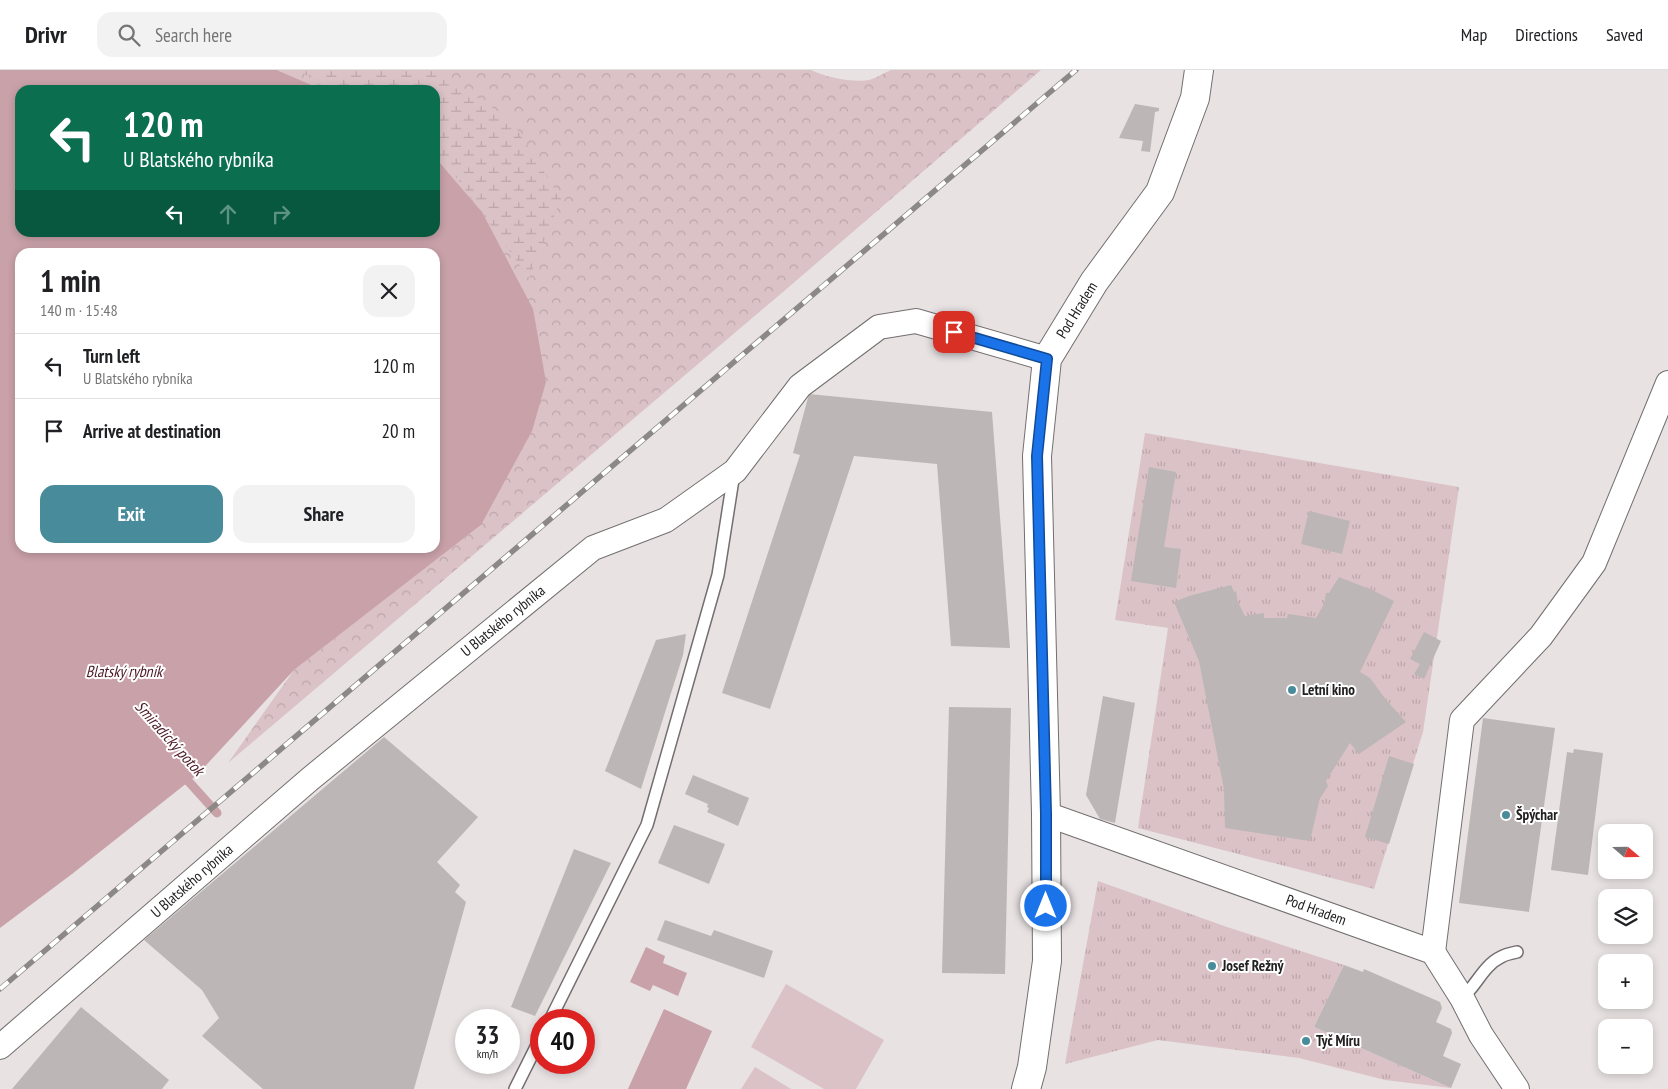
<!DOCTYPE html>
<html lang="en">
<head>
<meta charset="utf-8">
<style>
  :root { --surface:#fff; --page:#f2f2f2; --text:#202124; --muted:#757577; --line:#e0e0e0; --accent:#488b9b }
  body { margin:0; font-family:"PT Sans Narrow",sans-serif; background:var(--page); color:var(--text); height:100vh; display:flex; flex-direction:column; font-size:19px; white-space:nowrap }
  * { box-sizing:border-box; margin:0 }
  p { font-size:16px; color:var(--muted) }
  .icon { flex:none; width:28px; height:28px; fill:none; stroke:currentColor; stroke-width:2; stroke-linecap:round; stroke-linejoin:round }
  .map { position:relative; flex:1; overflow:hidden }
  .side { position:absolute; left:15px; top:178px; width:425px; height:305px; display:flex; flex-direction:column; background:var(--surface); border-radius:15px; box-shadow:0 2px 8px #0003 }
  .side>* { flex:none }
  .guide { position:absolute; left:15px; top:15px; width:425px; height:152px; border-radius:15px; box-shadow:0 2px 8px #0003; background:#0b6e4f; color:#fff; overflow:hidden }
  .needle { width:32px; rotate:110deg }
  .controls { position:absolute; left:1598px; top:754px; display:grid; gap:10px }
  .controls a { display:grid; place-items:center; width:55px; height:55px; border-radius:10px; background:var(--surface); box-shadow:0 2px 8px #0003; font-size:25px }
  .speed { position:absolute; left:455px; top:939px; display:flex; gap:10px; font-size:25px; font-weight:700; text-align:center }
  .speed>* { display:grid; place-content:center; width:65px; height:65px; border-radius:50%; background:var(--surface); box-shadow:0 2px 8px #0003; line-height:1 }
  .speed small { font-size:12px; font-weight:400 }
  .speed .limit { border:8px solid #d22; background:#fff; color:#111 }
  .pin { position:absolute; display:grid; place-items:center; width:42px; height:42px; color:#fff; margin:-21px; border-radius:10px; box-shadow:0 2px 8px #0006 }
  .me { position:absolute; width:55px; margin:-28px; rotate:0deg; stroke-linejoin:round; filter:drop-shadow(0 0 4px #0008) }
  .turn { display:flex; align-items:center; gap:18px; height:105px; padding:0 25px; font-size:22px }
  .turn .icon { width:65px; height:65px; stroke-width:2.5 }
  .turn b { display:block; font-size:35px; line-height:42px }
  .lanes { display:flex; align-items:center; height:48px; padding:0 25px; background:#0003; justify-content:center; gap:25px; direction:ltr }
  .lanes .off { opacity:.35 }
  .round { display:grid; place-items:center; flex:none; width:52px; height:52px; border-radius:15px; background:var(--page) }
  .head { display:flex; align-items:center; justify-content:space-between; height:85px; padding:0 25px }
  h1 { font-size:30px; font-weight:700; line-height:38px }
  .button { display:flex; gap:10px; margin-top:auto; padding:10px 25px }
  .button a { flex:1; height:58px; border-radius:15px; background:var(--accent); color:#fff; font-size:20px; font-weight:700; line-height:58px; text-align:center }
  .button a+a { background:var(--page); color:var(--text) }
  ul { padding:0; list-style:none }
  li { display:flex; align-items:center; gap:15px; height:65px; padding:0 25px; border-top:1px solid var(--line) }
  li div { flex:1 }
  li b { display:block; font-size:19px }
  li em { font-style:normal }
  header { display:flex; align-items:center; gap:30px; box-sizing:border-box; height:70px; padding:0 25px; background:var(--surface); border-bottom:1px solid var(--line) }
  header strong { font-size:24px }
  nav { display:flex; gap:28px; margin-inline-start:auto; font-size:18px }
  .search { width:350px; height:45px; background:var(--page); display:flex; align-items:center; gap:12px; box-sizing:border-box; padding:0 18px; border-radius:15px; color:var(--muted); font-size:19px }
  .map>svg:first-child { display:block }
  .forest { fill:url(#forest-crowns) }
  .wetland { fill:url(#wetland-marsh) }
  .park { fill:url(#park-tufts) }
  .pitch { fill:#dbc2c6 }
  .water { fill:#c9a1a9; fill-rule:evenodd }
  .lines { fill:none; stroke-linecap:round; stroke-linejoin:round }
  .stream { stroke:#c9a1a9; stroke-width:9 }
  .building { fill:#bcb6b7 }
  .lane-casing { stroke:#736e6f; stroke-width:14 }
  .street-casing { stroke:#736e6f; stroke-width:26 }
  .secondary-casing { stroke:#736e6f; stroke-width:30 }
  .lane { stroke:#fff; stroke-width:11 }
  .street { stroke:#fff; stroke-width:24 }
  .secondary { stroke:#fff; stroke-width:28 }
  .rail-casing { stroke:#8c8888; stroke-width:5.5 }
  .rail { stroke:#fff; stroke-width:4; stroke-dasharray:11; stroke-linecap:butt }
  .route-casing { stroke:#114b97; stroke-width:12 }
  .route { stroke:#1a73e8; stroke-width:9 }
  .poi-dot { fill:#488b9b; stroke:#fff; stroke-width:2 }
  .labels { text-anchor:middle; stroke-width:4; stroke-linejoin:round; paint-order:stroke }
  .street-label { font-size:15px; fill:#222020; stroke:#fff }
  .poi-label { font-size:15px; font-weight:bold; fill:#222020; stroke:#fff; text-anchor:start }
  .water-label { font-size:16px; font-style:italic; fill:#4d1b28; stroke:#fff }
</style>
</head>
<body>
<header>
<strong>Drivr</strong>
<div class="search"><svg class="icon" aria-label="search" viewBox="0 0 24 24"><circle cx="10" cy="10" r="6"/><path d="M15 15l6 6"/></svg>Search here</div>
<nav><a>Map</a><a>Directions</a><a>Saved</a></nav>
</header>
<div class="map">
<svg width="1668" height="1019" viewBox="0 0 1668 1019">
  <defs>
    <pattern id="forest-crowns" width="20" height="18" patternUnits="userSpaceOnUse" patternTransform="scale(1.25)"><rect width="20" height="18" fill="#dbc2c6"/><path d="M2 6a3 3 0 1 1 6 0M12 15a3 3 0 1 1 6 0" fill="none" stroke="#bca6aa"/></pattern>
    <pattern id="wetland-marsh" width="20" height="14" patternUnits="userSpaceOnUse" patternTransform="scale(1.25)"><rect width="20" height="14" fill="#dbc2c6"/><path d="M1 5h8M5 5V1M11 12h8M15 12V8" fill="none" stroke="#bca6aa"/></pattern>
    <pattern id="park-tufts" width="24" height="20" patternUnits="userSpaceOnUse" patternTransform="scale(1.25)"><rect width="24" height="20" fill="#dbc2c6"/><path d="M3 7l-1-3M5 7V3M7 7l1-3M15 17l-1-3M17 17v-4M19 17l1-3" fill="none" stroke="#bca6aa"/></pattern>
  </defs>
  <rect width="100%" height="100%" fill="#e8e2e3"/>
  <!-- forest -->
  <path class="forest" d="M277 0H811C824 7 854 13 869 10 876 8 884 3 891 0H1041L783 222 228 693 294 600 481 455 482 142 435 87V20H323Z"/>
  <!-- wetland -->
  <path class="wetland" d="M294 0H435L511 50 561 129 529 208 435 78V20H343Z"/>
  <!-- park -->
  <g class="park">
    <path d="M1145 363 1459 417 1423 662 1374 819 1138 758 1168 558 1115 550Z"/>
    <path d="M1098 811 1227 857 1344 895 1314 957 1451 1018 1385 1010 1299 988 1158 970 1065 994Z"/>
  </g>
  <!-- pitch -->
  <g class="pitch">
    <path d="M786 914 884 970 856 1019H824L751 977Z"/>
    <path d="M755 997 791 1019H741Z"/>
  </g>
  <!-- water -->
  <g class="water">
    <path d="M0 0H277L323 20H20V162H435V87L482 142 533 239 546 312 532 361 481 455 294 600 197 705 72 804 0 858ZM20 182H435V478H20Z"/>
    <path d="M646 877 665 886 663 893 687 903 678 926 653 915 650 921 630 912Z"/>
    <path d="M664 939 712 961 686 1019H628Z"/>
  </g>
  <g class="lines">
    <!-- stream -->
    <path class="stream" d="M181 703 217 743"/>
  </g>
  <!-- building -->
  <g class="building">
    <path d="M1135 34 1159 38V41L1155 42 1150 82 1141 81 1143 71 1119 68Z"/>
    <path d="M809 324 992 342 1010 578 951 576 937 394 854 386 770 639 722 623 800 385 793 383Z"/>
    <path d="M1149 397 1176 402 1164 477 1181 479 1176 518 1131 511Z"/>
    <path d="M1309 441 1350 451 1342 484 1301 474Z"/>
    <path d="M1339 507 1372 520 1394 531 1360 602 1370 608 1387 631 1406 652 1359 684 1350 673 1326 711 1328 716 1321 727 1320 728 1310 771 1225 758 1224 719 1199 591 1174 532 1189 526 1231 515 1234 522 1236 521 1238 532 1245 546 1264 543V548H1287L1288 544 1316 548 1324 534 1326 523H1329Z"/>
    <path d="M1424 562 1441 571 1424 609 1414 604 1420 594 1410 589Z"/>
    <path d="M686 564 683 585 641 719 605 701 656 570Z"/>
    <path d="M1103 626 1135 633 1115 753 1100 749 1086 725Z"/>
    <path d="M949 637 1011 638 1005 904 942 903Z"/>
    <path d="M1483 648 1555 658 1529 842 1459 833Z"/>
    <path d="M384 667 478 747 437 792 460 815 455 822 466 832 414 1019H263L202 966 219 948 202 920 144 870Z"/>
    <path d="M1574 679 1603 683 1588 805 1551 800 1567 682 1573 683Z"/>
    <path d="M1389 686 1414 694 1389 774 1365 767Z"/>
    <path d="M693 705 749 728 738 756 707 742 709 738 707 737 708 734 685 724Z"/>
    <path d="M674 755 725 774 709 814 658 793Z"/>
    <path d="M574 779 611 793 535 946 511 937Z"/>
    <path d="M665 850 711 866 714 860 773 881 764 908 657 870Z"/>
    <path d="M1344 895 1363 902 1364 899 1440 932 1442 938 1436 952 1451 959 1452 963 1443 986 1461 994 1451 1018 1314 957Z"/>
    <path d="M81 937 169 1010 162 1019H12Z"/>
  </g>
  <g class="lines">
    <defs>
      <g id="lane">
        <path d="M1462 928C1476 916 1484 895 1501 887 1506 884 1512 883 1517 882"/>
        <path d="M550 950 647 755 718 505 734 403"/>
        <path d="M515 1019 541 967"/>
      </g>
      <g id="street">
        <path d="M1046 744 1433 882 1462 928 1481 965 1517 1019"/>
        <path d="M1433 882 1462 650 1541 566 1594 493 1668 313"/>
        <path d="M0 977 310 709 593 478 666 450 735 401 800 316 879 257 916 251 1047 289"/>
      </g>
      <path id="secondary" d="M1026 1019 1032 997 1047 891 1046 744 1037 386 1047 289 1094 212 1160 122 1195 28 1199 0"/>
    </defs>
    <!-- lane casing -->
    <use href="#lane" class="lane-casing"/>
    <!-- street casing -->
    <use href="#street" class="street-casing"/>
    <!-- secondary casing -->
    <use href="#secondary" class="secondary-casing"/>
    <!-- lane -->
    <use href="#lane" class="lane"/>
    <!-- street -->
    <use href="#street" class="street"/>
    <!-- secondary -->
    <use href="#secondary" class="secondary"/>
    <defs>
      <path id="rail" d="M0 919 1076 0"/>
    </defs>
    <!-- rail casing -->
    <use href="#rail" class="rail-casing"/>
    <!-- rail -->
    <use href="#rail" class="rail"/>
  </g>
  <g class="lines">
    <defs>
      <path id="route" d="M954 262 1047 289 1037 386 1046 744V836"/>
    </defs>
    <!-- route casing -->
    <use href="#route" class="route-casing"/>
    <!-- route -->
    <use href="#route" class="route"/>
  </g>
  <!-- markers -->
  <g class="poi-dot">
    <circle cx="1292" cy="620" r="5"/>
    <circle cx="1506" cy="745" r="5"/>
    <circle cx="1212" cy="896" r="5"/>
    <circle cx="1306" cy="971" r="5"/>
  </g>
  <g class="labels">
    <!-- street labels -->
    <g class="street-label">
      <text transform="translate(1077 240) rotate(-58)" y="5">Pod Hradem</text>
      <text transform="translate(503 551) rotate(-39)" y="5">U Blatského rybníka</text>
      <text transform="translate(192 811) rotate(-41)" y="5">U Blatského rybníka</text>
      <text transform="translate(1316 840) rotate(20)" y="5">Pod Hradem</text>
    </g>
    <!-- poi labels -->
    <g class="poi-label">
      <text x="1302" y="625">Letní kino</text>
      <text x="1516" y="750">Špýchar</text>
      <text x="1222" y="901">Josef Režný</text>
      <text x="1316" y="976">Tyč Míru</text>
    </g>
    <!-- water labels -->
    <g class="water-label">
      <text x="124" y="607">Blatský rybník</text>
      <text transform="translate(170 668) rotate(48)" y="6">Smiradický potok</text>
    </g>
  </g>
</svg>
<div class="controls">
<a><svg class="needle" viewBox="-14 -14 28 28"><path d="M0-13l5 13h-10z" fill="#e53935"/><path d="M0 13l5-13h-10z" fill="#757577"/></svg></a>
<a><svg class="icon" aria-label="layers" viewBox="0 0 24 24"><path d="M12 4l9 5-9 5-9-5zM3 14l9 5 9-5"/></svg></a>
<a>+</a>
<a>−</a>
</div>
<div class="speed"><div>33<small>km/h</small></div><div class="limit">40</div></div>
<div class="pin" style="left:954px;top:262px;background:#d93025"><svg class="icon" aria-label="arrive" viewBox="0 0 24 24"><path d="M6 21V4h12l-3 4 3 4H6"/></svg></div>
<svg class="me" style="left:1046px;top:836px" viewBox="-20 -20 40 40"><circle r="17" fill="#1a73e8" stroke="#fff" stroke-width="3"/><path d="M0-11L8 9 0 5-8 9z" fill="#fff"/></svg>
<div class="guide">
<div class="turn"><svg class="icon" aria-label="left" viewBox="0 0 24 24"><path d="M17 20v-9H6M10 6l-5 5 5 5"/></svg><div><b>120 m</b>U Blatského rybníka</div></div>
<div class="lanes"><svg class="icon" aria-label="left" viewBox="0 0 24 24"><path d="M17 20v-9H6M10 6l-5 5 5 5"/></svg><svg class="icon off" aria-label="ahead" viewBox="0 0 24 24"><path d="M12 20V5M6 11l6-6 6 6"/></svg><svg class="icon off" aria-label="right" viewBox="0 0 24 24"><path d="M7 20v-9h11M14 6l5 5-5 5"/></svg></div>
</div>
<section class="side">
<div class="head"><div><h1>1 min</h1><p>140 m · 15:48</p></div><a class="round"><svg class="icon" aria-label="close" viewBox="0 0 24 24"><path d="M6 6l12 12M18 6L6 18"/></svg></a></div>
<ul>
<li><svg class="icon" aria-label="left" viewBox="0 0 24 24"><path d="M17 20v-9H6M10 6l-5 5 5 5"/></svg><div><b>Turn left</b><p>U Blatského rybníka</p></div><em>120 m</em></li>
<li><svg class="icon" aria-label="arrive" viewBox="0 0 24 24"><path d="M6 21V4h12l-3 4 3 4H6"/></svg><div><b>Arrive at destination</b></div><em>20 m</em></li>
</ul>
<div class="button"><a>Exit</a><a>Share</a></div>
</section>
</div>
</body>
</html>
